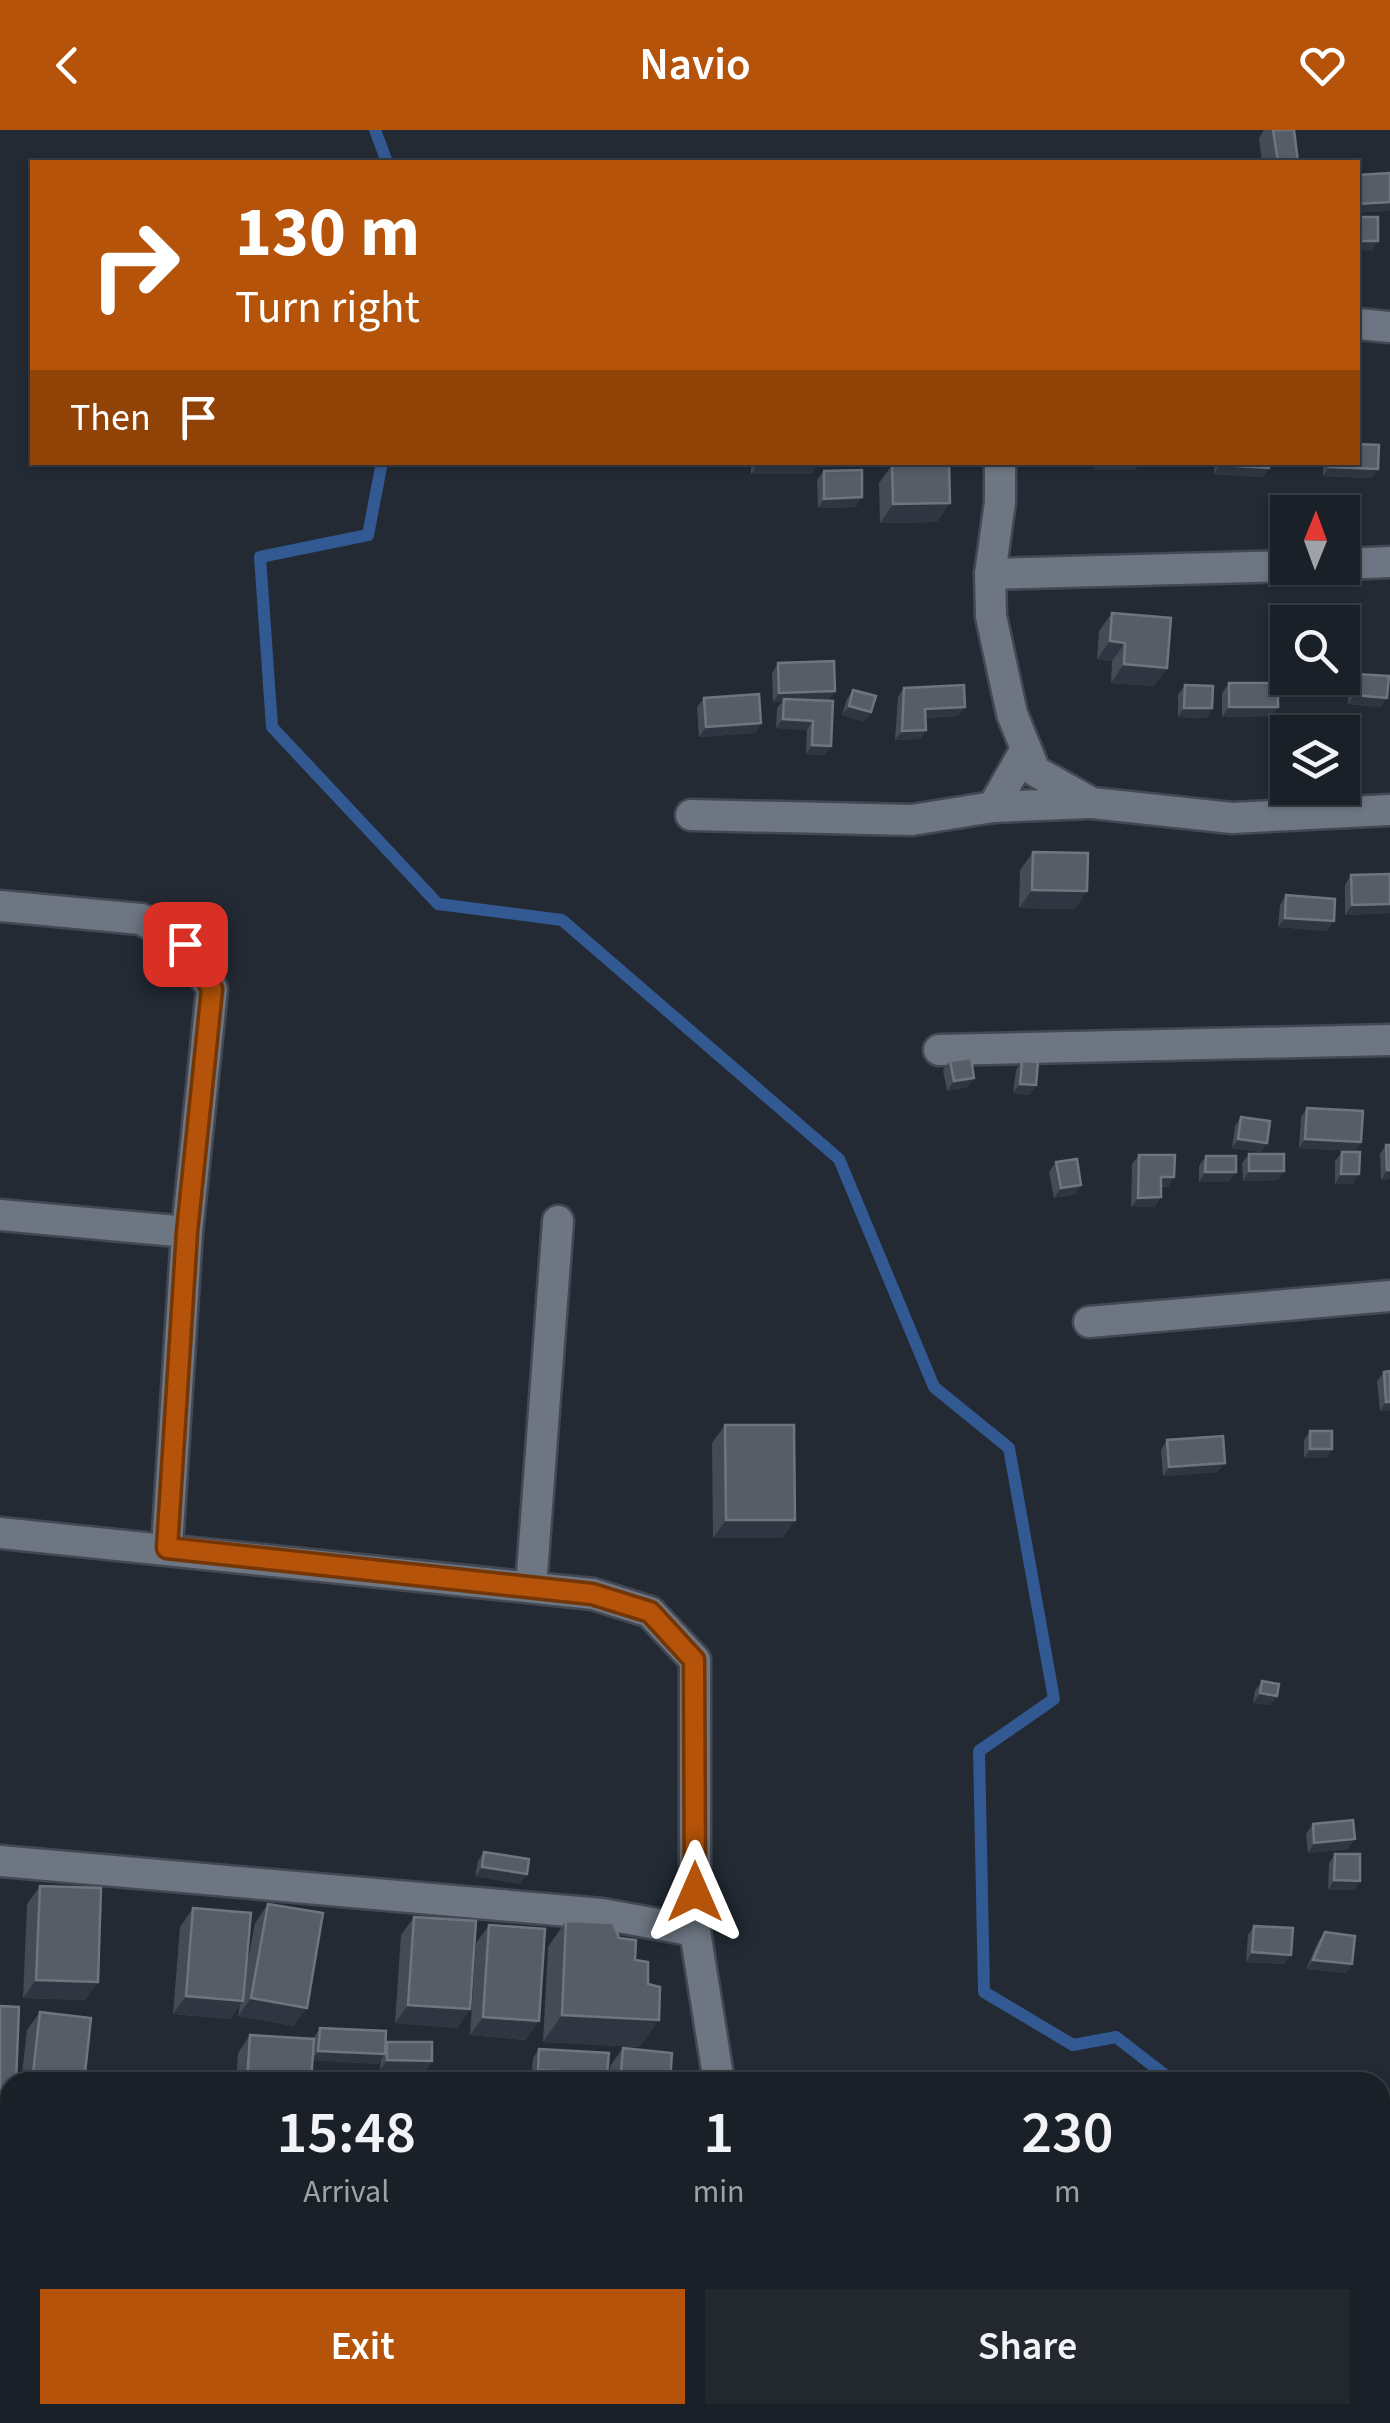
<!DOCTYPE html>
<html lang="en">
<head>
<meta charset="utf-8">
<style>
  :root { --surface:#1a2027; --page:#23282f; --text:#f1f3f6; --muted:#9fa3a7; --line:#383e44; --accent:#b45309 }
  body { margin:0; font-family:"Source Sans 3",sans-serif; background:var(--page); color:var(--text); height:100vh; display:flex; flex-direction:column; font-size:38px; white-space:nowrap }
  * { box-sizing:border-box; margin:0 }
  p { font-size:32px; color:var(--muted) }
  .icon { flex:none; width:55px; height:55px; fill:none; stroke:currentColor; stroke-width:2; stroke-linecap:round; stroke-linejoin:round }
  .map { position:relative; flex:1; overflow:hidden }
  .drawer { position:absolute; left:0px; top:1942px; width:1390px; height:352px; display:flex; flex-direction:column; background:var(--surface); border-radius:30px 30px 0 0; box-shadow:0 2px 8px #0004,0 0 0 2px var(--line) }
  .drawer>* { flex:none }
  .guide { position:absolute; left:30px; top:30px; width:1330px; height:305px; border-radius:0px; box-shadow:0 2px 8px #0004,0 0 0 2px var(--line); background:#b45309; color:#fff; overflow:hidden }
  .needle { width:65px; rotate:1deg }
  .controls { position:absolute; left:1270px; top:365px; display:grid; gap:20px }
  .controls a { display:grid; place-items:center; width:90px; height:90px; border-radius:0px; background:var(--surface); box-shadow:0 2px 8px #0004,0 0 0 2px var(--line); font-size:50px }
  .pin { position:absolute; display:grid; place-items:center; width:85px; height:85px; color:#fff; margin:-42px; border-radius:20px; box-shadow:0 5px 15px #0006 }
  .me { position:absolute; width:110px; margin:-55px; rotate:0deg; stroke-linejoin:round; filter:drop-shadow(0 0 8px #0008) }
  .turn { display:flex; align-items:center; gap:35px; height:210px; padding:0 40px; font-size:45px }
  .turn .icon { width:130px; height:130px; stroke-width:2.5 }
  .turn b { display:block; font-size:70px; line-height:85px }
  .then { display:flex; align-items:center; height:95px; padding:0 40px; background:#0003; gap:20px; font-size:38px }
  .eta { display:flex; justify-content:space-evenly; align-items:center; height:170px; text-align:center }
  .eta b { font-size:60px; font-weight:600; line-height:70px }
  .button { display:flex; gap:20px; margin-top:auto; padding:20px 40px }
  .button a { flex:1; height:115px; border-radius:0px; background:var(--accent); color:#fff; font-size:40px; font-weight:600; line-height:115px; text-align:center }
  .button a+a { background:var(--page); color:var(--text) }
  header { display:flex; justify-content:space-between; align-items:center; height:130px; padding:0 40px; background:var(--accent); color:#fff; font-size:45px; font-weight:600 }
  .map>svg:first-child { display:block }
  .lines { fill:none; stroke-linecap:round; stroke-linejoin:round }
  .stream { stroke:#325991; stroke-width:12 }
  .street-casing { stroke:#434852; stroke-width:35 }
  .path { stroke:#8e949c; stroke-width:6; stroke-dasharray:8 8; stroke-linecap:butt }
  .street { stroke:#6d7682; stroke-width:30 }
  .wall { fill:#444b56 }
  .shaded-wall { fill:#2f3641 }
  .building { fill:#565d67; stroke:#6e757f; stroke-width:2.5 }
  .route-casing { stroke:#753606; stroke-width:25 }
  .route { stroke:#b45309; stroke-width:18 }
</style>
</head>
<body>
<header><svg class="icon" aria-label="back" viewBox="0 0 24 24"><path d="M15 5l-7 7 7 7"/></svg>Navio<svg class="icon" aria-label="heart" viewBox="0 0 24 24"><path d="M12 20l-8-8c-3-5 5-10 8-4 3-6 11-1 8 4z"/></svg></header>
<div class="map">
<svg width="1390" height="2293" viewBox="0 0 1390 2293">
  <rect width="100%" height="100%" fill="#232a34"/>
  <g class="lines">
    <!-- stream -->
    <g class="stream">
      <path d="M375 0 387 32"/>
      <path d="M382 332 368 405 260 427 272 597 438 774 562 790 839 1029 934 1257 1009 1318 1054 1569 979 1621 984 1862 1073 1915 1116 1907 1174 1952"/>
      <path d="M1380 2131 1390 2133"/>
    </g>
    <defs>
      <g id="street">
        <path d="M1358 194 1390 197"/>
        <path d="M1000 332V372L990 444 991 486 1012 584 1035 641 1092 673 1232 688 1390 680"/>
        <path d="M1342 434 1390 432"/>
        <path d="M990 444 1288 436"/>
        <path d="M993 677 1089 673"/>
        <path d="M691 685 912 690 993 677 1026 619"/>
        <path d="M0 776 141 789 185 814 212 859 187 1102 167 1417"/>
        <path d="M939 920 1390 910"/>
        <path d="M0 1085 187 1102"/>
        <path d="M1089 1192 1390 1166"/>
        <path d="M0 1403 593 1464 650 1482 695 1530V1801L719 1952"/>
        <path d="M531 1457 558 1091"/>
        <path d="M0 1731 602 1784 695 1801"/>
        <path d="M1380 1999 1390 1989"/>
        <path d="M0 2047 10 2048"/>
        <path d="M771 2285 773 2293"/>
      </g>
    </defs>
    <!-- street casing -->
    <use href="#street" class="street-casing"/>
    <!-- path -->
    <path class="path" d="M1121 2293 1137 2285"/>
    <!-- street -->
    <use href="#street" class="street"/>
  </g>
  <!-- wall -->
  <g class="wall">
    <path d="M1264 0H1294L1298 32H1262L1259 8Z"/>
    <path d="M751 332H819L811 344H751Z"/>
    <path d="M1215 332H1269V338L1262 347 1214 344Z"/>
    <path d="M1323 332H1358L1378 339 1371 348 1323 346Z"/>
    <path d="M892 335 937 392 880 393 879 353Z"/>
    <path d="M824 341 856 377 818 378 817 350Z"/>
    <path d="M1112 483 1167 538 1154 556 1111 553 1112 531 1097 529 1099 501Z"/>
    <path d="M778 533 829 570 825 625 806 624 807 600 776 598 777 578 782 572H773L772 543Z"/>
    <path d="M1356 544 1381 577 1348 574 1349 553Z"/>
    <path d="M1229 553 1278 577 1271 586 1222 587V563Z"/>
    <path d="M1185 555 1212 578 1206 588 1178 587V565Z"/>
    <path d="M904 558 959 586 926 588V600L920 609 895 610 898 567Z"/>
    <path d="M853 560 871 582 864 592 842 585 847 569Z"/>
    <path d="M704 568 761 593 755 603 699 607 697 577Z"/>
    <path d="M1033 722 1075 779 1019 778 1020 740Z"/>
    <path d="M1390 744V783L1345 785V755L1351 745Z"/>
    <path d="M1286 765 1327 801 1278 797 1280 775Z"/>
    <path d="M950 931 968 957 947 961 943 940Z"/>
    <path d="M1022 931 1036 955 1029 965 1013 963 1016 940Z"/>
    <path d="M1307 978 1361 1012 1355 1021 1299 1018 1301 987Z"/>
    <path d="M1241 987 1267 1013 1261 1022 1232 1018 1235 996Z"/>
    <path d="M1386 1015H1390V1049L1381 1050 1380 1024Z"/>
    <path d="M1342 1022 1353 1054H1335V1031Z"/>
    <path d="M1249 1024 1284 1041 1278 1050 1243 1051 1242 1033Z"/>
    <path d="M1139 1025 1174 1047 1168 1057H1161V1067L1155 1077H1131L1132 1034Z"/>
    <path d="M1206 1026 1229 1052H1199V1036Z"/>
    <path d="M1056 1032 1081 1055 1075 1064 1054 1068 1049 1042Z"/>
    <path d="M1384 1242 1390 1281H1380L1377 1251Z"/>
    <path d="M725 1295 795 1390 782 1408H713L712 1313Z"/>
    <path d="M1310 1301 1332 1319 1326 1328H1304V1310Z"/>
    <path d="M1167 1310 1218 1342 1163 1346 1161 1320Z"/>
    <path d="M1262 1551 1277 1566 1270 1575 1253 1573 1255 1561Z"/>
    <path d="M1313 1694 1348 1719 1308 1723 1306 1704Z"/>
    <path d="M484 1722 527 1744 520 1754 475 1746 478 1731Z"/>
    <path d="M1335 1724 1360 1751 1354 1760H1328L1329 1733Z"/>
    <path d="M40 1756 98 1852 85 1870 23 1868 27 1774Z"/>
    <path d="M268 1774 294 1896 238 1886 240 1875 230 1889 173 1884 180 1797 193 1778 245 1846 255 1793Z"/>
    <path d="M414 1787 470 1879 457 1898 395 1893 401 1805Z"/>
    <path d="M566 1791 619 1808 635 1830 640 1917 543 1912 548 1817Z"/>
    <path d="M489 1795 526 1910 470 1905 476 1813Z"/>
    <path d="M1254 1796 1284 1834 1246 1832 1248 1805Z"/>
    <path d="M1325 1802 1352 1834 1346 1843 1306 1839 1318 1812Z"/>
    <path d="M40 1882 84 1952H21L27 1900Z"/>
    <path d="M320 1898 385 1916 387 1912 432 1931 426 1940H380L381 1930 378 1934 312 1930 311 1952H236L238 1923 250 1905 313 1909Z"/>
    <path d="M623 1918 670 1952H608L610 1936Z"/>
    <path d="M539 1919 609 1923 531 1949 533 1928Z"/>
    <path d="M10 2077V2170H0V2091Z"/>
    <path d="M56 2285H129L127 2293H55Z"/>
    <rect x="280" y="2285" width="61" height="8"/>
    <path d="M357 2285H578L577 2293H356Z"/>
  </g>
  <!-- shaded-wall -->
  <g class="shaded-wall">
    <path d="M1390 72V81L1358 83V74Z"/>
    <path d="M1358 111H1378L1372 121 1358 120Z"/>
    <path d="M759 332H819L811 344H751Z"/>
    <path d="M1098 332H1140L1135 340H1093Z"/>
    <path d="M1220 335 1269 338 1262 347 1214 344Z"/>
    <path d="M1329 337 1378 339 1371 348 1323 346Z"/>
    <path d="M862 367 856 377 818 378 824 369Z"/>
    <path d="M950 373 937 392 880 393 893 374Z"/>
    <path d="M1110 511 1125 513 1112 531 1097 529Z"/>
    <path d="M1124 534 1167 538 1154 556 1111 553Z"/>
    <path d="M835 561 829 570 784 569 782 572H773L779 563Z"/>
    <path d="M1354 565 1387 568 1381 577 1348 574Z"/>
    <path d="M849 576 871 582 864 592 842 585Z"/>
    <path d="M965 577 959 586 919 588 925 579Z"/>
    <path d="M1229 577H1278L1271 586 1222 587Z"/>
    <path d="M1184 578H1212L1206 588 1178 587Z"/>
    <path d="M783 589 813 591 807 600 776 598Z"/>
    <path d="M761 593 755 603 699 607 706 597Z"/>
    <path d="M926 600 920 609 895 610 902 601Z"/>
    <path d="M812 615 831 616 825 625 806 624Z"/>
    <path d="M1032 760 1087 761 1075 779 1019 778Z"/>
    <path d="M1390 774V783L1345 785 1352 775Z"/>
    <path d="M1285 788 1334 791 1327 801 1278 797Z"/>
    <path d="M974 948 968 957 947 961 954 951Z"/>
    <path d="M1020 954 1036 955 1029 965 1013 963Z"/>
    <path d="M1238 1009 1267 1013 1261 1022 1232 1018Z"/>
    <path d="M1305 1009 1361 1012 1355 1021 1299 1018Z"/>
    <path d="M1387 1040H1390V1049L1381 1050Z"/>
    <path d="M1249 1041H1284L1278 1050 1243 1051Z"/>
    <path d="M1205 1042H1236L1229 1052H1199Z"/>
    <path d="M1341 1044H1359L1353 1054H1335Z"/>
    <path d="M1161 1047H1174L1168 1057 1155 1056Z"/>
    <path d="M1081 1055 1075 1064 1054 1068 1061 1058Z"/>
    <path d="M1161 1067 1155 1077H1131L1138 1068Z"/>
    <path d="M1386 1272H1390V1281H1380Z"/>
    <path d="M1310 1319H1332L1326 1328H1304Z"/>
    <path d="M1225 1333 1218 1342 1163 1346 1169 1337Z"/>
    <path d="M726 1390H795L782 1408H713Z"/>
    <path d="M1260 1563 1277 1566 1270 1575 1253 1573Z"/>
    <path d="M1355 1709 1348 1719 1308 1723 1314 1713Z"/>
    <path d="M482 1737 527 1744 520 1754 475 1746Z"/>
    <path d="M1334 1750 1360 1751 1354 1760H1328Z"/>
    <path d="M1252 1822 1291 1825 1284 1834 1246 1832Z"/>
    <path d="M1313 1830 1352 1834 1346 1843 1306 1839Z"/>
    <path d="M36 1850 98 1852 85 1870 23 1868Z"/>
    <path d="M186 1866 243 1871 230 1889 173 1884Z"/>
    <path d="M251 1868 307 1878 294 1896 238 1886Z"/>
    <path d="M408 1875 470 1879 457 1898 395 1893Z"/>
    <path d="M562 1885 659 1890 640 1917 543 1912Z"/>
    <path d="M483 1887 539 1891 526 1910 470 1905Z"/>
    <path d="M318 1921 385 1924 378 1934 312 1930Z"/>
    <path d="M387 1930 432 1931 426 1940H380Z"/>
    <path d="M538 1940 607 1944 602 1952 531 1949Z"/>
    <path d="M0 1968 10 1969V1976L2 1987H0Z"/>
    <path d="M10 2153V2170H0V2168Z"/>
    <rect x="0" y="2202" width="10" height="10"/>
    <path d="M64 2285H86L128 2292 127 2293H59Z"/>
  </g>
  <!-- building -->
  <g class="building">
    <path d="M1273 0H1294L1298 32H1278Z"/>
    <path d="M1390 43V72L1358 74V45Z"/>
    <rect x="1358" y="87" width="20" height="24"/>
    <path d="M1358 314 1379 315 1378 339 1329 337V332H1358Z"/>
    <path d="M1220 332H1269V338L1220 335Z"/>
    <path d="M949 333 950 373 893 374 892 335Z"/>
    <path d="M862 340V367L824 369V341Z"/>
    <path d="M1112 483 1171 488 1167 538 1124 534 1125 513 1110 511Z"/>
    <path d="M834 531 835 561 779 563 778 533Z"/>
    <path d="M1356 544 1389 546 1387 568 1354 565Z"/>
    <rect x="1229" y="553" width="49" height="24"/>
    <path d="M964 555 965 577 925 579 926 600 902 601 904 558Z"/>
    <path d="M1185 555 1213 556 1212 578H1184Z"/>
    <path d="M853 560 876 566 871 582 849 576Z"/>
    <path d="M759 564 761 593 706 597 704 568Z"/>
    <path d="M784 569 833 571 831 616 812 615 813 591 783 589Z"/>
    <path d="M1033 722 1088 723 1087 761 1032 760Z"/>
    <path d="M1390 744V774L1352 775 1351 745Z"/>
    <path d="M1286 765 1335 769 1334 791 1285 788Z"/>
    <path d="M971 928 974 948 954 951 950 931Z"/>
    <path d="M1022 931 1038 932 1036 955 1020 954Z"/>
    <path d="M1307 978 1363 981 1361 1012 1305 1009Z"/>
    <path d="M1241 987 1270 991 1267 1013 1238 1009Z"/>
    <path d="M1386 1015H1390V1040H1387Z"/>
    <path d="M1342 1022H1360L1359 1044H1341Z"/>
    <rect x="1249" y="1024" width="35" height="17"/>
    <path d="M1139 1025H1175L1174 1047H1161V1067L1138 1068Z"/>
    <path d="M1206 1026H1236V1042H1205Z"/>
    <path d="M1077 1029 1081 1055 1061 1058 1056 1032Z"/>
    <path d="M1390 1241V1272H1386L1384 1242Z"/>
    <path d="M725 1295H794L795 1390H726Z"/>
    <rect x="1310" y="1301" width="22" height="18"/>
    <path d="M1223 1306 1225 1333 1169 1337 1167 1310Z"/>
    <path d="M1262 1551 1279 1554 1277 1566 1260 1563Z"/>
    <path d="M1353 1690 1355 1709 1314 1713 1313 1694Z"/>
    <path d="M484 1722 529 1729 527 1744 482 1737Z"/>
    <path d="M1335 1724H1360V1751L1334 1750Z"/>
    <path d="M40 1756 101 1758 98 1852 36 1850Z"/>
    <path d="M268 1774 323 1783 307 1878 251 1868Z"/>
    <path d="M193 1778 251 1783 243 1871 186 1866Z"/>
    <path d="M414 1787 476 1791 470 1879 408 1875Z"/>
    <path d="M566 1791 613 1793 619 1808 636 1810 635 1830 648 1832V1854L660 1857 659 1890 562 1885Z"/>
    <path d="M489 1795 545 1799 539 1891 483 1887Z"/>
    <path d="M1254 1796 1293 1798 1291 1825 1252 1822Z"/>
    <path d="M1325 1802 1355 1806 1352 1834 1313 1830Z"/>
    <path d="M0 1876 19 1877 16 1952H10V1969L0 1968Z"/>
    <path d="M40 1882 91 1888 84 1952H32Z"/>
    <path d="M320 1898 386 1901 385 1924 318 1921Z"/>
    <path d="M250 1905 314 1909 311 1952H247Z"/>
    <path d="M387 1912H432V1931L387 1930Z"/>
    <path d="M623 1918 672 1923 670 1952H620Z"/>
    <path d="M539 1919 609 1923 607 1944 538 1940Z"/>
    <rect x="0" y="2184" width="10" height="18"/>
    <path d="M86 2285H129L128 2292Z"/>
    <rect x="292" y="2285" width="49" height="8"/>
    <path d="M368 2285H428L427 2293H368Z"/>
    <rect x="443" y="2285" width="73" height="8"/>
    <path d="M518 2285H578L577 2293H517Z"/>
  </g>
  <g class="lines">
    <defs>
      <path id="route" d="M185 814 212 859 187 1102 167 1418 592 1464 650 1482 694 1530 695 1762"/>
    </defs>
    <!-- route casing -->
    <use href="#route" class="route-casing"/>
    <!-- route -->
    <use href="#route" class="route"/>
  </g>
</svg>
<div class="controls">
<a><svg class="needle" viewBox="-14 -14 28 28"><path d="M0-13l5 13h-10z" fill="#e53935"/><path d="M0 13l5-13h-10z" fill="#9fa3a7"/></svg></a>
<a><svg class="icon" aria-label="search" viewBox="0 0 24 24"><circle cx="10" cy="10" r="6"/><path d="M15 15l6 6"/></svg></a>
<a><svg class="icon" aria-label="layers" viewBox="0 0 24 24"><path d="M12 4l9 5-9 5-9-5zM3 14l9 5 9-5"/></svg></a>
</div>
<div class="pin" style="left:185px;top:814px;background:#d93025"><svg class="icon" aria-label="arrive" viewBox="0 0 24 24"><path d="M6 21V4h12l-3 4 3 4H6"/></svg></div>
<svg class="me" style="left:695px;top:1762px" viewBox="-20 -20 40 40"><path d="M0-17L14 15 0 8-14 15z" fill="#b45309" stroke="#fff" stroke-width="4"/></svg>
<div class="guide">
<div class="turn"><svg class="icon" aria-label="right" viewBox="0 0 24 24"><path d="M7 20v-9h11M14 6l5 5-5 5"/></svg><div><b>130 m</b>Turn right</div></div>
<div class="then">Then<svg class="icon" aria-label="arrive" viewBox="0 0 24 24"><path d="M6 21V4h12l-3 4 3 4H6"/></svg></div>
</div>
<section class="drawer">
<div class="eta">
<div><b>15:48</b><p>Arrival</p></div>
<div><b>1</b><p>min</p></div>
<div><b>230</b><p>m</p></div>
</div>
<div class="button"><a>Exit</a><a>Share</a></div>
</section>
</div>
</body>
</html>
